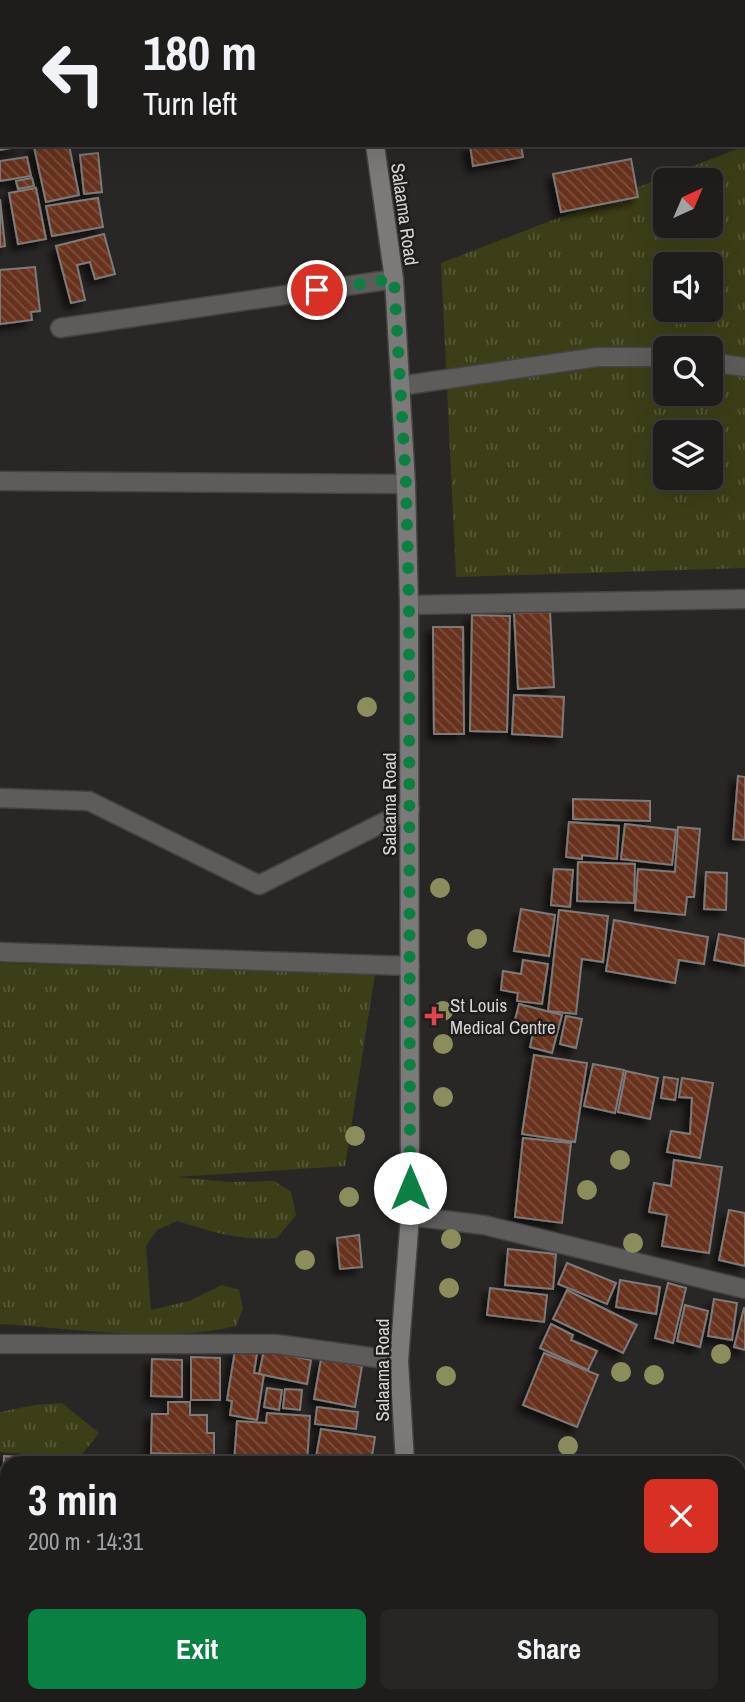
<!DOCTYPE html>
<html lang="en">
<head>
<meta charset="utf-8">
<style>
  :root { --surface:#1f1d1c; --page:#272625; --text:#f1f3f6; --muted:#a1a2a3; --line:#3c3b3b; --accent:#0b8043 }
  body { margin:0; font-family:"Archivo Narrow",sans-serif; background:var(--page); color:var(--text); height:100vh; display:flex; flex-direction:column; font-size:26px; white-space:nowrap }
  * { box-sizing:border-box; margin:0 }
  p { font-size:23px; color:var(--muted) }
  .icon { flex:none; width:38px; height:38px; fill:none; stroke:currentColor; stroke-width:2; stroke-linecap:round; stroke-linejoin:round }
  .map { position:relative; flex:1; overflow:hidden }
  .details { position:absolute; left:0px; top:1456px; width:746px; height:247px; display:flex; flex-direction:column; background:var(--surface); border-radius:21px 21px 0 0; box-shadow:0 7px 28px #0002,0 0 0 2px var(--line) }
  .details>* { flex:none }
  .hud { position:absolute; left:0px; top:0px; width:746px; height:147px; box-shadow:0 7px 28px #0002,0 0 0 2px var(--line); background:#1f1d1c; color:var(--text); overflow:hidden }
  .needle { width:46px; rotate:44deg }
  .buttons { position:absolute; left:653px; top:168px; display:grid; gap:14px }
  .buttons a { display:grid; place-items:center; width:70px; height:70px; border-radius:10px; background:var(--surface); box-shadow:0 7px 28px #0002,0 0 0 2px var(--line); font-size:35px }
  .pin { position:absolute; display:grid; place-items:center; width:60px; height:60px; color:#fff; margin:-30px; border:4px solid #fff; border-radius:50%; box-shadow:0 2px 7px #0007 }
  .me { position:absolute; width:77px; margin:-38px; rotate:0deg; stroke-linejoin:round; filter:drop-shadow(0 0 5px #0008) }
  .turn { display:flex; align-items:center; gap:24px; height:147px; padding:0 28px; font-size:32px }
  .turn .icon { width:91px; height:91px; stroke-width:2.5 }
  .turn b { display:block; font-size:49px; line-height:60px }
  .round { display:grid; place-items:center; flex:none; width:74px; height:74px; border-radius:10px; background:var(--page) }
  .overview { display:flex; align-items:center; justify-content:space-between; height:119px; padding:0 28px }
  h1 { font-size:42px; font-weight:700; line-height:52px }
  .button { display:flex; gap:14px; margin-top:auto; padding:14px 28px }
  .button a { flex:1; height:80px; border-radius:10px; background:var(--accent); color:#fff; font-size:28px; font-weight:700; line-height:80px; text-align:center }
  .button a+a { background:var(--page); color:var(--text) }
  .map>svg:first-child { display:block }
  .grass { fill:url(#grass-tufts); fill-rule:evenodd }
  .building { fill:url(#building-back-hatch); stroke:#7d7a79; stroke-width:2; filter:url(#shadow) }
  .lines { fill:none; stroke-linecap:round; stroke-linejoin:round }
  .street-casing { stroke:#454341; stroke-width:21 }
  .secondary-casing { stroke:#454341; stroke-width:21 }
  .street { stroke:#5d5c5b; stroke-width:18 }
  .secondary { stroke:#7b7a78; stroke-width:18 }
  .tree { fill:#8b8e5c }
  .route { stroke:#0b8043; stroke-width:12; stroke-dasharray:0 21.6 }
  .health-dot { fill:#e0444e; stroke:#1f1d1c; stroke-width:2.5 }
  .labels { text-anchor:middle; stroke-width:5; stroke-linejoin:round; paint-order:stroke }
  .street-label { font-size:19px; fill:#d6d4d3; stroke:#1f1d1c }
  .poi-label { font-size:19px; fill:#d6d4d3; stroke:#1f1d1c; text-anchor:start }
</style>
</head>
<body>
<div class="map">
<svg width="745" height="1702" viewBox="0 0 745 1702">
  <defs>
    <pattern id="grass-tufts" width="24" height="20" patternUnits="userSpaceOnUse" patternTransform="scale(1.75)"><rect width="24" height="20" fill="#3c3e17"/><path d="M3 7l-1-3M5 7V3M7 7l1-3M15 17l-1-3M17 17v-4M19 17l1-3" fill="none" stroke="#575938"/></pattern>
    <pattern id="building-back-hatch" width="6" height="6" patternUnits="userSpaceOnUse" patternTransform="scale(1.75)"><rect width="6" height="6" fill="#68331f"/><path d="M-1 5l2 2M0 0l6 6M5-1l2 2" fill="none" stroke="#7d503f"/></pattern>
    <filter id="shadow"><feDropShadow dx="-6" dy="6" stdDeviation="3.5" flood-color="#0009"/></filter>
  </defs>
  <rect width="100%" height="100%" fill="#292725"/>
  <!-- grass -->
  <g class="grass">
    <path d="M745 146V568L456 577 441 263ZM665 180H710V226H665ZM665 264H710V310H665ZM665 348H710V394H665ZM665 432H710V478H665Z"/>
    <path d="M0 963 375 974 345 1166 177 1177 229 1182 274 1181 291 1192 296 1215 277 1238C238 1241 214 1232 177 1221L157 1230 146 1246 151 1310 189 1301 222 1285 239 1290 243 1308 236 1326C159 1344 78 1328 0 1324Z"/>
    <path d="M62 1403 99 1433 75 1463H26V1454L0 1452V1412L35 1405Z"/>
    <path d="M452 1696H561L557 1702H453Z"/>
  </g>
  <!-- building -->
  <g class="building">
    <path d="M0 125H2V145L22 146 0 150Z"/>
    <path d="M40 145H69L79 195 46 202 34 147Z"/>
    <path d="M470 145H521L523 157 473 166Z"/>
    <path d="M98 153 102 192 84 194 80 155Z"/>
    <path d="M27 157 31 176 0 181V161Z"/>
    <path d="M631 159 638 197 561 212 553 174Z"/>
    <path d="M32 178 34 186 18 189 16 181Z"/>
    <path d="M36 188 46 239 18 244 9 193Z"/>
    <path d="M98 198 103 227 52 236 46 206Z"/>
    <path d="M0 199 5 246 0 247Z"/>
    <path d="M104 234 115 274 95 279 90 262 77 265 85 300 71 303 56 246Z"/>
    <path d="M35 267 40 311 31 312 32 320 0 324V270Z"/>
    <path d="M550 612 554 687 518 689 514 613Z"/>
    <path d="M472 615 510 616 507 732 470 731Z"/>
    <path d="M433 627H463L464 734H434Z"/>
    <path d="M514 695 564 697 562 737 512 734Z"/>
    <path d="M738 776 745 777V840L733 839Z"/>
    <path d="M573 799 650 801V821L573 819Z"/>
    <path d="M569 822 619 826 617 859 582 855V859L566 857Z"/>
    <path d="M625 824 676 830 672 865 621 859Z"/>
    <path d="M678 827 700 829 694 897H687L685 915 635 910 638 869 675 872Z"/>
    <path d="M578 862 635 864 634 903 577 901Z"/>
    <path d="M554 869 573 870 570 907 551 905Z"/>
    <path d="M706 872 727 873 726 910 704 909Z"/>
    <path d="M521 909 555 915 549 956 514 951Z"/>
    <path d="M559 910 608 916 603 962 582 959 576 1014 548 1011Z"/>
    <path d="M614 920 708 937 704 964 679 960 675 983 606 971Z"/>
    <path d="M719 934 745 939V966L714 960Z"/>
    <path d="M523 960 548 964 542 1004 517 1001 518 993 501 990 503 971 521 974Z"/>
    <path d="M519 1004 562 1015 552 1053 530 1047 534 1029 514 1024Z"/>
    <path d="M566 1016 582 1019 576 1048 560 1044Z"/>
    <path d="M534 1055 587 1063 575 1142 522 1134Z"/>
    <path d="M593 1064 624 1070 615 1113 584 1106Z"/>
    <path d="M626 1071 658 1078 650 1119 618 1112Z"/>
    <path d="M664 1077 678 1079 675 1100 661 1098Z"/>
    <path d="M682 1078 713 1083 700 1158 667 1152 671 1131 690 1134 692 1098 679 1097Z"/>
    <path d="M523 1138 571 1143 562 1223 515 1217Z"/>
    <path d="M674 1160 722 1167 709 1253 662 1246 667 1215 649 1212 654 1183 671 1186Z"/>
    <path d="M729 1210 745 1213V1266L719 1260Z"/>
    <path d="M359 1235 362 1267 340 1269 337 1238Z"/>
    <path d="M508 1249 556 1254 553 1289 505 1285Z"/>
    <path d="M567 1263 616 1283 607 1304 558 1284Z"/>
    <path d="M620 1280 660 1287 656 1314 616 1307Z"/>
    <path d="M668 1283 686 1288 673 1343 655 1338Z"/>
    <path d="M490 1288 547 1295 544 1322 487 1315Z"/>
    <path d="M567 1290 637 1325 623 1353 553 1319Z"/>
    <path d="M714 1299 737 1303 732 1340 708 1336Z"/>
    <path d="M685 1305 708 1311 700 1347 677 1341Z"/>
    <path d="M744 1308H745V1350L734 1347Z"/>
    <path d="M551 1324 573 1335 571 1340 597 1351 588 1370 540 1348Z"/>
    <path d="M235 1350 257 1353 254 1373 264 1374 257 1420 230 1415 232 1401 227 1400Z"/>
    <path d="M264 1350 311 1360 307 1384 259 1374Z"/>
    <path d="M544 1353 598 1375 577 1427 523 1405Z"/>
    <path d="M191 1357 220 1358V1400H191Z"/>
    <path d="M152 1359 182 1360V1397L151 1396Z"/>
    <path d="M321 1359 362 1366 355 1407 314 1399Z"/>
    <path d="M267 1388 282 1390 279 1410 264 1407Z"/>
    <path d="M285 1389 302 1390 300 1410 283 1408Z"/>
    <path d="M168 1402H190V1415H207V1433H214V1455L151 1453 152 1414H168Z"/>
    <path d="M317 1407 358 1412 356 1429 315 1424Z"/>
    <path d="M267 1413 310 1416 307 1463H234L237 1421 266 1423Z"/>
    <path d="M321 1429 375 1437 371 1463 316 1457Z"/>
    <path d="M4 1456 22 1457 21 1463H7V1501H3Z"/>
    <path d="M0 1521H7L6 1566H0Z"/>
    <path d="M738 1569 745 1571V1592L738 1591Z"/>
    <path d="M0 1576 5 1577 0 1628Z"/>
    <path d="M738 1593H742L740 1627H738Z"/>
    <path d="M0 1643H7V1665L0 1664Z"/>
    <rect x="738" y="1671" width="7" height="22"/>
    <path d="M55 1696H105L104 1702H83Z"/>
    <rect x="112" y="1696" width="23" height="6"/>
    <path d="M152 1696H198V1701L177 1699V1702H151Z"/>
    <rect x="277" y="1696" width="25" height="6"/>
    <path d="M306 1696H321L320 1702H305Z"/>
    <rect x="579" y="1696" width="26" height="6"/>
    <path d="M637 1696H690L691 1702H638Z"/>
    <path d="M696 1696H730L731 1702H697Z"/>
  </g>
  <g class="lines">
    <defs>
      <g id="street">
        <path d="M0 104H2"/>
        <path d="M60 328 394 279"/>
        <path d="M710 362 745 367"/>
        <path d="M400 386 598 357H665"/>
        <path d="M0 481 406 484"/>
        <path d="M409 605 745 599"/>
        <path d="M0 798 89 801 259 885 410 809"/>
        <path d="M0 952 410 966"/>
        <path d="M410 1216 484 1225 745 1289"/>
        <path d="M0 1344H276L399 1361"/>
        <path d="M0 1569H7"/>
      </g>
      <g id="secondary">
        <path d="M350 0 351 2"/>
        <path d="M375 145 394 279 406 484 409 605 410 1216 399 1361 405 1463"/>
        <path d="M420 1696V1702"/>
      </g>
    </defs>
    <!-- street casing -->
    <use href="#street" class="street-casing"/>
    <!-- secondary casing -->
    <use href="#secondary" class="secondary-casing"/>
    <!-- street -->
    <use href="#street" class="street"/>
    <!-- secondary -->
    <use href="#secondary" class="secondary"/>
  </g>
  <!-- trees -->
  <g class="tree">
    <circle cx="367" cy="707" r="10"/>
    <circle cx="440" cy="888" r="10"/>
    <circle cx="477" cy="939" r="10"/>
    <circle cx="443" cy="1011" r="10"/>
    <circle cx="443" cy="1044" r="10"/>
    <circle cx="443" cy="1097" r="10"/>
    <circle cx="355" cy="1136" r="10"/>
    <circle cx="620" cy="1160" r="10"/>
    <circle cx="587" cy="1190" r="10"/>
    <circle cx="349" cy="1197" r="10"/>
    <circle cx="451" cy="1239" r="10"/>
    <circle cx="633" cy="1243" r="10"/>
    <circle cx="305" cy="1260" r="10"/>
    <circle cx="449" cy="1288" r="10"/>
    <circle cx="721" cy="1354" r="10"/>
    <circle cx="621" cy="1372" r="10"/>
    <circle cx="654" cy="1375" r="10"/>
    <circle cx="446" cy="1376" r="10"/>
    <circle cx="568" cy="1446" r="10"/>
  </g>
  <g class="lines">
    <!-- route -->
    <path class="route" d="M317 290 394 279 406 484 409 604 410 1188"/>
  </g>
  <!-- markers -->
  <path class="health-dot" d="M430.5 1005.5h7v7h7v7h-7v7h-7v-7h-7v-7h7z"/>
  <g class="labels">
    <!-- street labels -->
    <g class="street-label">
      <text transform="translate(405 214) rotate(82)" y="7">Salaama Road</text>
      <text transform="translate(389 804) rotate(-90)" y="7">Salaama Road</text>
      <text transform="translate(382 1370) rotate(-90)" y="7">Salaama Road</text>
    </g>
    <!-- poi labels -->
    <g class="poi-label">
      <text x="450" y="1012">St Louis<tspan x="450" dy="22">Medical Centre</tspan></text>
    </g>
  </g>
</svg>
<div class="buttons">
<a><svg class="needle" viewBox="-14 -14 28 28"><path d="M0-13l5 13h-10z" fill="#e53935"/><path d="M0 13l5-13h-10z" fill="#a1a2a3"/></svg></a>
<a><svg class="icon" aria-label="sound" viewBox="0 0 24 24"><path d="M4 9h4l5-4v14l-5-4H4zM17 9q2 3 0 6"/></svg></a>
<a><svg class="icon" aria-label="search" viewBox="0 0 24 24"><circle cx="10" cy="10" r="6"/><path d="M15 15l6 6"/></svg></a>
<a><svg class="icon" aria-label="layers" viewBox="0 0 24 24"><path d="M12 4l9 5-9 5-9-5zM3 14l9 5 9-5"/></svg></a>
</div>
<div class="pin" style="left:317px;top:290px;background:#d93025"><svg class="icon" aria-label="arrive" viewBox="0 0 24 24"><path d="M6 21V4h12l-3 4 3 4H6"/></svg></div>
<svg class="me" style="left:410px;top:1188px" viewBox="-20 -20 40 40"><circle r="19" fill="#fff"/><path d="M0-13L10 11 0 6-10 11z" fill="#0b8043"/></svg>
<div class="hud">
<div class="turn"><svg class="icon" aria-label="left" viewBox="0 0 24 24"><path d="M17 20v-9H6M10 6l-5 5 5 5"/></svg><div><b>180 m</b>Turn left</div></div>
</div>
<section class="details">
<div class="overview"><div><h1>3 min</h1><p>200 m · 14:31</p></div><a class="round" style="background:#d93025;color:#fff"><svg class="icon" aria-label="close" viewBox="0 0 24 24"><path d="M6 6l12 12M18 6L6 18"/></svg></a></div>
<div class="button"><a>Exit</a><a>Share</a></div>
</section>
</div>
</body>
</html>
